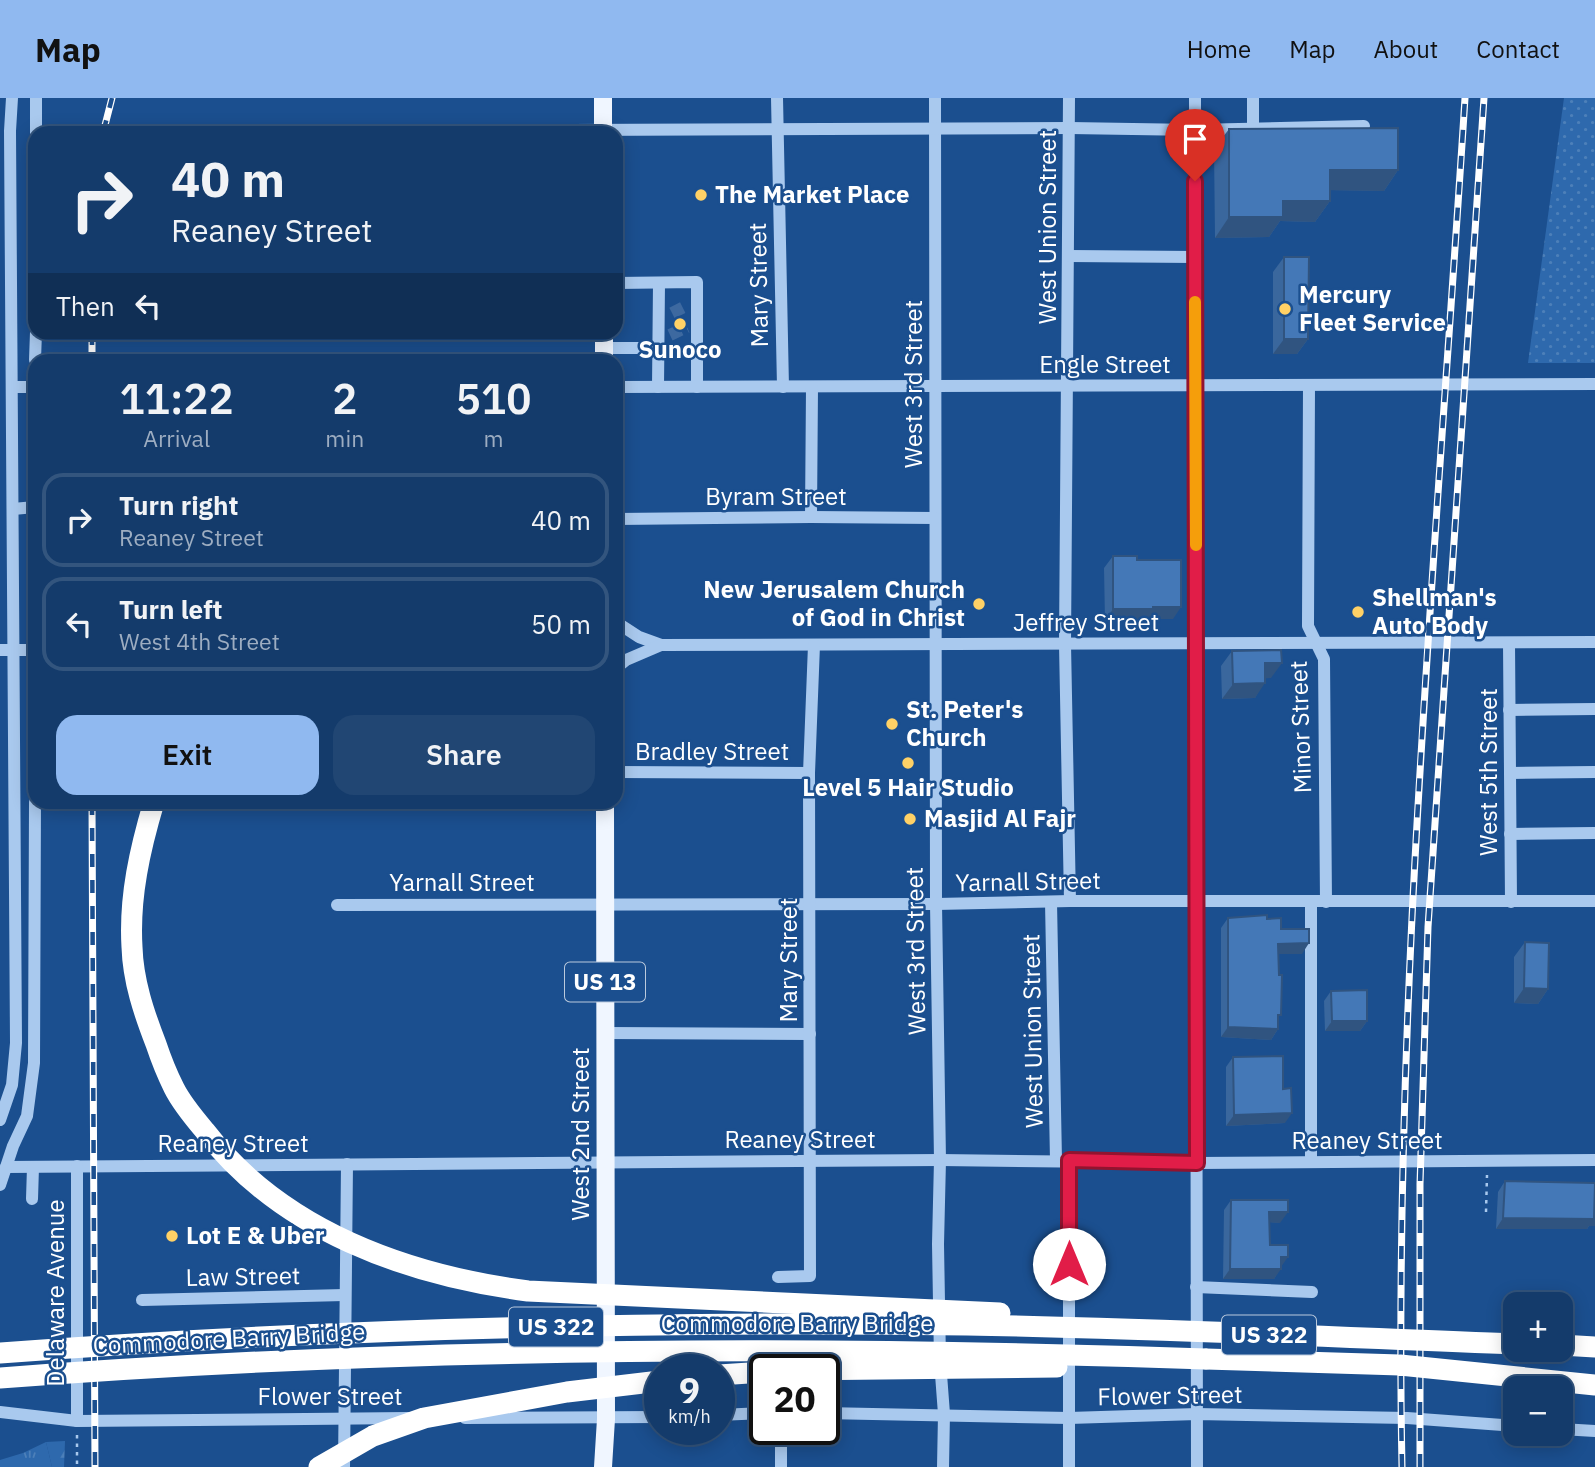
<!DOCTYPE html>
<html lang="en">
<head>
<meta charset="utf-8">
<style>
  :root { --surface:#143b6b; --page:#214673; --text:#f1f3f6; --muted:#9dadc1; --line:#33557e; --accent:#90b9f0 }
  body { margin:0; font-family:"IBM Plex Sans",sans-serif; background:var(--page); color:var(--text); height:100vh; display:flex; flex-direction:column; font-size:26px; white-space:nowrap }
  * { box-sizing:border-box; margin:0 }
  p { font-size:23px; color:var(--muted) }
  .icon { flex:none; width:38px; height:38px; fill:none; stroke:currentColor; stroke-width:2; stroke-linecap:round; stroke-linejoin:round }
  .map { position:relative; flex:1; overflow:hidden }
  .sheet { position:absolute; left:28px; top:256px; width:595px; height:455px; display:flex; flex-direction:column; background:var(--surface); border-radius:21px; box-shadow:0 4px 18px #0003,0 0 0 2px var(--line) }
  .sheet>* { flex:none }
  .banner { position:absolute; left:28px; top:28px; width:595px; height:214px; border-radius:21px; box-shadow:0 4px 18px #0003,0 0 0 2px var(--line); background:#143b6b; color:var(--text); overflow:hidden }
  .controls { position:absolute; left:1503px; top:1194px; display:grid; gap:14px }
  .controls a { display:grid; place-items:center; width:70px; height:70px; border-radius:14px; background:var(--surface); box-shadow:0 4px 18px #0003,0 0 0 2px var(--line); font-size:35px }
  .speed { position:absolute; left:644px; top:1256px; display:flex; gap:14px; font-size:35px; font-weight:700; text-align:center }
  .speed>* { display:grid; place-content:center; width:91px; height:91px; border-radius:50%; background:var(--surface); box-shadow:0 4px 18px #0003,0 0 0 2px var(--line); line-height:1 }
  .speed small { font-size:18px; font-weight:400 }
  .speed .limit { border:4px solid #111; border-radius:10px; background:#fff; color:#111 }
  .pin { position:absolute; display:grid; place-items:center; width:60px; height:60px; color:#fff; margin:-72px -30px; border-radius:50% 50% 50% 0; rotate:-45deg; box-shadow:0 0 7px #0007 }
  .pin .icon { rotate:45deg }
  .me { position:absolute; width:77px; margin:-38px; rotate:0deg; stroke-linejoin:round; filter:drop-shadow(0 0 5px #0008) }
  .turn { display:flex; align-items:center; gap:24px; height:147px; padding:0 28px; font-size:32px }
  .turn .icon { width:91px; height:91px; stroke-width:2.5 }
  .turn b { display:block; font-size:49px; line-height:60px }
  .then { display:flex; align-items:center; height:66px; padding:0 28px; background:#0003; gap:14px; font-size:26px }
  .eta { display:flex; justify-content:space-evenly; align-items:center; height:119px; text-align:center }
  .eta b { font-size:42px; font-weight:600; line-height:49px }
  .cta { display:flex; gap:14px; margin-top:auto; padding:14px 28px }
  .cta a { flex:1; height:80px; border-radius:21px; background:var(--accent); color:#111; font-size:28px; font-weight:600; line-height:80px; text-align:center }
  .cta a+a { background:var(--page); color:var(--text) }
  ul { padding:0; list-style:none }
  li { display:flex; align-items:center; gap:21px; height:94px; margin:0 14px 10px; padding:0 14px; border:4px solid var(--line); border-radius:21px }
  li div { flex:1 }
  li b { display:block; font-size:26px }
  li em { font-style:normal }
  header { display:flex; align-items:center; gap:42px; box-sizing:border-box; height:98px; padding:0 35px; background:var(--accent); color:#111 }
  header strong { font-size:33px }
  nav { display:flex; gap:38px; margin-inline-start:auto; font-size:24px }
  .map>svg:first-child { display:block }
  .grass { fill:url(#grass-tufts) }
  .forest { fill:url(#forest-firs) }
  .park { fill:url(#park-dots) }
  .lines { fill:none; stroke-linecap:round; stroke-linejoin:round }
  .minor-tunnel { stroke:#3d69a0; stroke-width:12; stroke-dasharray:12 6; stroke-linecap:butt }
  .path { stroke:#a9c9ee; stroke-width:2.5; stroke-dasharray:3.5 5; stroke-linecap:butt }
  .minor { stroke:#a9c9ee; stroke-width:12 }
  .major { stroke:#f0f6ff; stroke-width:18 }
  .highway { stroke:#fff; stroke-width:21 }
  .rail-casing { stroke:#fff; stroke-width:7 }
  .rail { stroke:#1b4f8f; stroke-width:4.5; stroke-dasharray:13; stroke-linecap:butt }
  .highway-bridge { stroke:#fff; stroke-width:21 }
  .wall { fill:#3a679d }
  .shaded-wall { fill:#305480 }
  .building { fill:#4478b7; stroke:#305480; stroke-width:2 }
  .route-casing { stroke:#92132f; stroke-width:18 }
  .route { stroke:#e11d48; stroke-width:12 }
  .slow { stroke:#f59e0b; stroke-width:12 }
  .poi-dot { fill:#ffd166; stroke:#1b4f8f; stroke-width:2.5 }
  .labels { text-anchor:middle; stroke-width:5; stroke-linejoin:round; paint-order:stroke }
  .shield { fill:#1b4f8f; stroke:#bbcadd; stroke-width:2 }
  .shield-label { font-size:23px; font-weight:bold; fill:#fff }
  .poi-label { font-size:24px; font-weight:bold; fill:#fff; stroke:#1b4f8f; text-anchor:start }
  .street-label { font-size:24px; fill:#fff; stroke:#1b4f8f }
</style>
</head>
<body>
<header>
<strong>Map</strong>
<nav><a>Home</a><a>Map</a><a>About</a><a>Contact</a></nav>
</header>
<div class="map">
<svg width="1595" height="1369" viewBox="0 0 1595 1369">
  <defs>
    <pattern id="grass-tufts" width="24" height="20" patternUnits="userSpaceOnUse" patternTransform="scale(1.75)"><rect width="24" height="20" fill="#2e69ad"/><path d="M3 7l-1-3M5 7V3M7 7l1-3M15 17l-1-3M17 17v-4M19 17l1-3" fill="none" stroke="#4d80b9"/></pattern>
    <pattern id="forest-firs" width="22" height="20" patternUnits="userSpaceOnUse" patternTransform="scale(1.75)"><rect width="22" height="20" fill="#2e69ad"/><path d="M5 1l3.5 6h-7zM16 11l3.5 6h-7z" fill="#4d80b9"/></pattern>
    <pattern id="park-dots" width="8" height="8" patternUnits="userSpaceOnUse" patternTransform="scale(1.75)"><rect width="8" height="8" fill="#2e69ad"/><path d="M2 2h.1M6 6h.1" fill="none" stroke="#4d80b9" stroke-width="1.8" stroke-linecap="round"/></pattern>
  </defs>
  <rect width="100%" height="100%" fill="#1b4f8f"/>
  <!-- grass -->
  <path class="grass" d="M46 1344 52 1369H0V1362L23 1355Z"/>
  <!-- forest -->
  <path class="forest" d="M65 1343 64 1369H52L46 1344Z"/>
  <!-- park -->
  <path class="park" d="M1564 0H1595V265H1528Z"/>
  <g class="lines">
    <!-- minor-tunnel -->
    <g class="minor-tunnel">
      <path d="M672 215 686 208"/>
      <path d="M670 237 687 229"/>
    </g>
    <!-- path -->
    <g class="path">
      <path d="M298 35 341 33"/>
      <path d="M1486 1114 1487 1077"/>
      <path d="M77 1337V1369"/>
    </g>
    <!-- minor -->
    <g class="minor">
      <path d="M36 0V35"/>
      <path d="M777 0 783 289"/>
      <path d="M935 0 936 806 940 1062 938 1146 940 1263 944 1316 943 1369"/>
      <path d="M1069 0 1065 546 1070 803"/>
      <path d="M1195 0 1197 1369"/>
      <path d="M1253 0V31"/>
      <path d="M355 33 1070 30 1195 32 1364 28"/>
      <path d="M1069 158 1195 159"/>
      <path d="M616 185 697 184V289"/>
      <path d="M604 250H658"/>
      <path d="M35 262 36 234"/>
      <path d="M1309 287 1308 528 1324 561 1326 804"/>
      <path d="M12 289H35"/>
      <path d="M616 289 1595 286"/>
      <path d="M658 289 659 185"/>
      <path d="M13 411 35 409"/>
      <path d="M811 419 812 289"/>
      <path d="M616 421 811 419 935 420"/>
      <path d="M616 524 639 539 661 547"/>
      <path d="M1509 545 1511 804"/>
      <path d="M0 552H35"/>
      <path d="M616 570 626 562 661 547 1595 544"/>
      <path d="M1509 612 1595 611"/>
      <path d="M616 674 809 675"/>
      <path d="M1510 675 1595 674"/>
      <path d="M1510 736 1595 735"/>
      <path d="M1051 804 1056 1062"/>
      <path d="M1311 804V1064"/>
      <path d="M337 807 936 806 1070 803H1595"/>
      <path d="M605 935 810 936"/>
      <path d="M0 1022 12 987 16 945 10 33 12 0"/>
      <path d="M1069 1062V1369"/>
      <path d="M6 1069 940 1062 1197 1065 1595 1062"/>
      <path d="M0 1087 13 1048 27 1018 34 965 35 704"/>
      <path d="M32 1101 33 1069"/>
      <path d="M778 1179 810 1178 809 675 814 547"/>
      <path d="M1196 1189 1312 1194"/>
      <path d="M142 1202 344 1197"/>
      <path d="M0 1314 77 1323 409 1320"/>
      <path d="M824 1315 1069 1320 1197 1316 1407 1320 1516 1328"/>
      <path d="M719 1317 765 1315"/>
      <path d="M465 1320 660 1319"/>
      <path d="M77 1323V1068"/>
      <path d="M1561 1331 1595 1333"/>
      <path d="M344 1369 347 1066"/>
      <path d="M781 1369V1332"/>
    </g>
    <!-- major -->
    <g class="major">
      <path d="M603 0V35"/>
      <path d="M604 234V262"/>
      <path d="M603 1369 606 1321 605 704"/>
    </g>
    <!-- highway -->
    <g class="highway">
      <path d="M1561 1247 1595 1249"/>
      <path d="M1206 1261 1400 1267"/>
      <path d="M719 1277 765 1274"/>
    </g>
    <defs>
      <g id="rail">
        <path d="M103 35 112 0"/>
        <path d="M92 234V262"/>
        <path d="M92 704 95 1369"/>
        <path d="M1402 1369C1393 912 1436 456 1465 0"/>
        <path d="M1420 1369V1086L1428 829 1484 0"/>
      </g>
    </defs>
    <!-- rail casing -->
    <use href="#rail" class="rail-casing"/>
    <!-- rail -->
    <use href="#rail" class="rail"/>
    <!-- highway-bridge -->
    <g class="highway-bridge">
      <path d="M154 704C140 751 129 799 132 849 133 883 144 915 156 946 161 961 167 976 174 990 182 1006 194 1020 205 1033 282 1133 407 1177 528 1193L1000 1215"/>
      <path d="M0 1255C322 1231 645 1223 967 1227 1150 1230 1333 1239 1516 1246"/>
      <path d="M1400 1267 1595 1287"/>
      <path d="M794 1272 1057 1269"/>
      <path d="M0 1280C401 1249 804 1247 1206 1261"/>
      <path d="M319 1369 373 1338 424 1320 567 1294 660 1283"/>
    </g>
  </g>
  <!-- wall -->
  <g class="wall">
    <path d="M1229 31 1398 72 1384 93 1330 92V103L1315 124 1280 123 1269 139 1215 140 1214 51Z"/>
    <path d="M1284 159 1308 241 1297 256H1273V174Z"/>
    <path d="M1113 458 1137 462 1173 521H1146L1144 524 1105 523 1104 470Z"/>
    <path d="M1232 553 1271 580H1265L1255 600 1222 601 1221 568Z"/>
    <path d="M1228 820 1267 821 1281 831 1302 856H1278V931L1271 942 1221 939V830Z"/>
    <path d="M1525 844 1548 891 1538 906 1514 905V859Z"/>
    <path d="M1331 893 1367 923 1360 933H1325L1324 903Z"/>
    <path d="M1233 959 1285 1025 1226 1028V969Z"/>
    <path d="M1505 1083 1589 1128 1587 1131H1496L1498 1094Z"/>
    <path d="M1231 1102 1280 1125 1270 1124V1147L1281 1169 1274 1181H1223L1224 1112Z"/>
  </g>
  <!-- shaded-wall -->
  <g class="shaded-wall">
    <path d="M1330 72H1398L1384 93 1315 92Z"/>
    <path d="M1283 103H1330L1315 124 1280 123 1269 139 1215 140 1229 119Z"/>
    <path d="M1284 241H1308L1297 256H1273Z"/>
    <path d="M1153 509H1181L1173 521H1146L1144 524 1105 523 1113 511Z"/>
    <path d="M1265 565H1282L1271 580 1255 581Z"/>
    <path d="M1265 585 1255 600 1222 601 1233 586Z"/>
    <path d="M1309 845 1302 856H1271L1278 846Z"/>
    <path d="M1524 890 1548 891 1538 906 1514 905Z"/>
    <path d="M1332 923H1367L1360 933H1325Z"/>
    <path d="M1228 929 1278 931 1271 942 1221 939Z"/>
    <path d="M1292 1015 1285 1025 1226 1028 1234 1017Z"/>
    <path d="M1269 1114H1288L1280 1125 1262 1124Z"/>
    <path d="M1595 1117V1128H1589L1587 1131H1496L1503 1120Z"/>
    <path d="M1281 1159H1288L1281 1169Z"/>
    <path d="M1230 1171H1281L1274 1181H1223Z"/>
  </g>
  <!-- building -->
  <g class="building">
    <path d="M1398 30V72H1330V103H1283V119H1229V31Z"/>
    <path d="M1284 159H1309L1308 241H1284Z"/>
    <path d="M1113 458H1137V462H1181V509H1153V511H1113Z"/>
    <path d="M1281 552 1282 565H1265V585L1233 586 1232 553Z"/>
    <path d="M1267 817V821L1281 820V831H1309V845L1278 846 1279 877H1282L1281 917H1278V931L1228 929V820Z"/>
    <path d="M1525 844 1549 845 1548 891 1524 890Z"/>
    <path d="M1367 892V923H1332L1331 893Z"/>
    <path d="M1283 958V991L1291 990 1292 1015 1234 1017 1233 959Z"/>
    <path d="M1505 1083 1595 1085 1594 1121 1503 1120Z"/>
    <path d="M1231 1102H1288V1114H1269L1270 1147H1288V1159H1281V1171H1230Z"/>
  </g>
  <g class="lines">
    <defs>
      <path id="route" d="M1069 1166V1062L1197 1065 1195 83"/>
    </defs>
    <!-- route casing -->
    <use href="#route" class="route-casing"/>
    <!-- route -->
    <use href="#route" class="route"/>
    <!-- slow -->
    <path class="slow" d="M1195 204 1196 447"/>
  </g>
  <!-- markers -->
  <g class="poi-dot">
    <circle cx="701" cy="97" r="7"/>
    <circle cx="1285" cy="211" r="7"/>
    <circle cx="680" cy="226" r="7"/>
    <circle cx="979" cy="506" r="7"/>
    <circle cx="1358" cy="514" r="7"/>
    <circle cx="892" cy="626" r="7"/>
    <circle cx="908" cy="665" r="7"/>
    <circle cx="910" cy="721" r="7"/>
    <circle cx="172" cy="1138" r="7"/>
  </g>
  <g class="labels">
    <!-- shield labels -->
    <g class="shield">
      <rect x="565" y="864.5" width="80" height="39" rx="5"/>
      <rect x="509" y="1209.5" width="94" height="39" rx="5"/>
      <rect x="1222" y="1217.5" width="94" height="39" rx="5"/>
    </g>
    <g class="shield-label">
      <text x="605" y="892">US 13</text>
      <text x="556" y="1237">US 322</text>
      <text x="1269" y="1245">US 322</text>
    </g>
    <!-- poi labels -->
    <g class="poi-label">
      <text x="715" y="105">The Market Place</text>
      <text x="1299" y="205">Mercury<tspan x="1299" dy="28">Fleet Service</tspan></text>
      <text x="680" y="260" text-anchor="middle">Sunoco</text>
      <text x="965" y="500" text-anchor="end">New Jerusalem Church<tspan x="965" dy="28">of God in Christ</tspan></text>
      <text x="1372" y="508">Shellman's<tspan x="1372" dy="28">Auto Body</tspan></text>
      <text x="906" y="620">St. Peter's<tspan x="906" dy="28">Church</tspan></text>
      <text x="908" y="698" text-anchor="middle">Level 5 Hair Studio</text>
      <text x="924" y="729">Masjid Al Fajr</text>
      <text x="186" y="1146">Lot E &amp; Uber</text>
    </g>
    <!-- street labels -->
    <g class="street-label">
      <text transform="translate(1048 129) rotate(-90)" y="8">West Union Street</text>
      <text transform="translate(759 187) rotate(-91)" y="8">Mary Street</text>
      <text x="1105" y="275">Engle Street</text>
      <text transform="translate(914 286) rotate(-90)" y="8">West 3rd Street</text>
      <text x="776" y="407">Byram Street</text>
      <text x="1086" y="533">Jeffrey Street</text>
      <text transform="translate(1301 629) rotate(-92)" y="8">Minor Street</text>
      <text x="712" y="662">Bradley Street</text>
      <text transform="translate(1489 674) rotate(-90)" y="8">West 5th Street</text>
      <text transform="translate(1028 784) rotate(-1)" y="8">Yarnall Street</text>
      <text x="462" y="793">Yarnall Street</text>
      <text transform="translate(916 853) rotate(-91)" y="8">West 3rd Street</text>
      <text transform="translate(789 862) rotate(-90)" y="8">Mary Street</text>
      <text transform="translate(1033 933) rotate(-91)" y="8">West Union Street</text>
      <text transform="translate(581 1036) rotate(-90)" y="8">West 2nd Street</text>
      <text x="800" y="1050">Reaney Street</text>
      <text x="1367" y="1051">Reaney Street</text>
      <text x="233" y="1054">Reaney Street</text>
      <text transform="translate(243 1179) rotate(-1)" y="8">Law Street</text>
      <text transform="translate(56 1195) rotate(-90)" y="8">Delaware Avenue</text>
      <text x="797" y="1234">Commodore Barry Bridge</text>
      <text transform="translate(229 1241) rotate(-3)" y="8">Commodore Barry Bridge</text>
      <text transform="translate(1170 1298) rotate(-1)" y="8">Flower Street</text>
      <text x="330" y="1307">Flower Street</text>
    </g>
  </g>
</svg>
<div class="controls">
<a>+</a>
<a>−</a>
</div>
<div class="speed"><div>9<small>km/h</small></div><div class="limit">20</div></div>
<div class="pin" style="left:1195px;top:83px;background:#d93025"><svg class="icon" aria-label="arrive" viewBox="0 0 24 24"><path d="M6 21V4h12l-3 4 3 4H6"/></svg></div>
<svg class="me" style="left:1069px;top:1166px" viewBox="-20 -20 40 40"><circle r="19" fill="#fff"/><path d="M0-13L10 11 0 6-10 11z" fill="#e11d48"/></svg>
<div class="banner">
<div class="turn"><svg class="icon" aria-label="right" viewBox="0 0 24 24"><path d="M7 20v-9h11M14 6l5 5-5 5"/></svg><div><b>40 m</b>Reaney Street</div></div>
<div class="then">Then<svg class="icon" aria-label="left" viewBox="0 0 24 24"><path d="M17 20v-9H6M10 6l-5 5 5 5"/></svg></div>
</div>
<section class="sheet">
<div class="eta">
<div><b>11:22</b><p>Arrival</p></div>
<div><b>2</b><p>min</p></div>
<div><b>510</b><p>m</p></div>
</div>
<ul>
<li><svg class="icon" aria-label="right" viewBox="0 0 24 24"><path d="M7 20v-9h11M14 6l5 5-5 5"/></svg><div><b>Turn right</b><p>Reaney Street</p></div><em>40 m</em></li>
<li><svg class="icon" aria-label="left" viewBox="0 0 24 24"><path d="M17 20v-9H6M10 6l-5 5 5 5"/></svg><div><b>Turn left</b><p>West 4th Street</p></div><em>50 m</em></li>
</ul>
<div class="cta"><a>Exit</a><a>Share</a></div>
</section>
</div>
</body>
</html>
